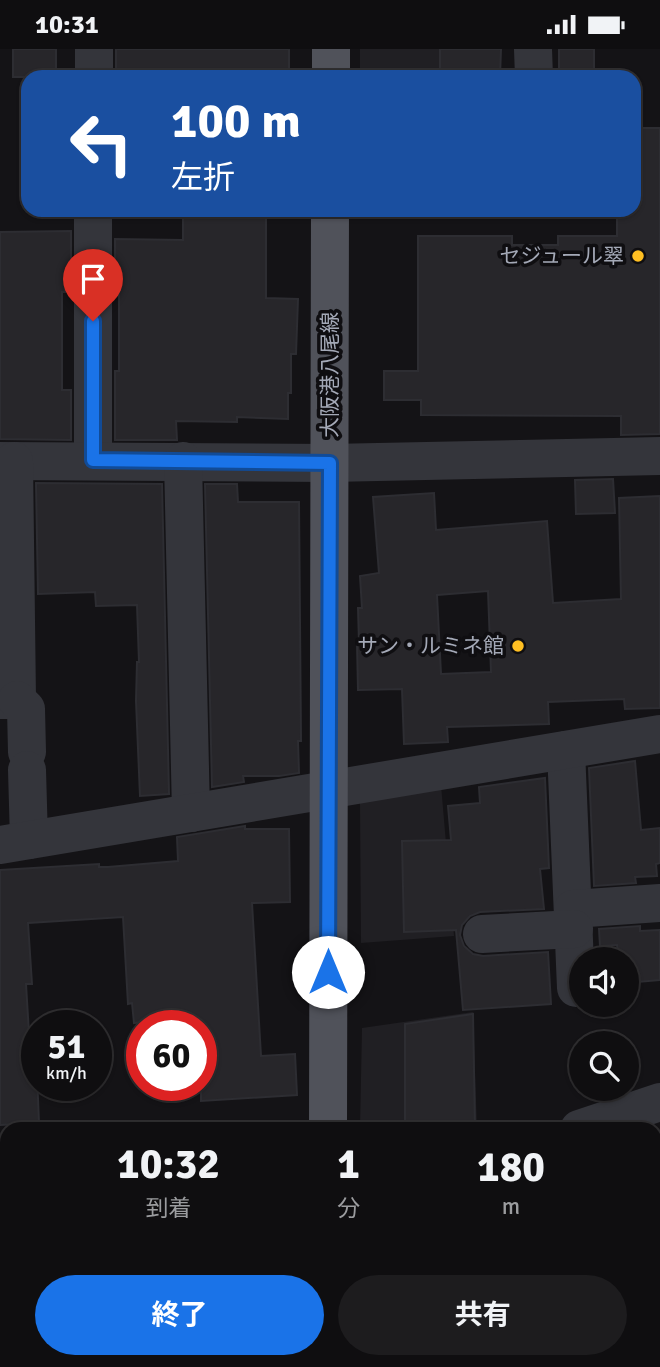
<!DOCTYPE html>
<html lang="ja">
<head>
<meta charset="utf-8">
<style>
  :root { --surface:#0f0e10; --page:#1d1c1e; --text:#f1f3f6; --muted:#9b9c9f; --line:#2f2e30; --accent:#1a73e8 }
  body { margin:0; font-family:Signika,"Noto Sans JP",sans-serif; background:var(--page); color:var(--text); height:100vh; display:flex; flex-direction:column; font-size:26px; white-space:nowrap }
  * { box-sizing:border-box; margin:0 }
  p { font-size:23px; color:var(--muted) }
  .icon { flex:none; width:38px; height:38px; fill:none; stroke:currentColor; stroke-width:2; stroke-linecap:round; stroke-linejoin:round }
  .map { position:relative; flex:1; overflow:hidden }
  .sheet { position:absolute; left:0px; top:1073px; width:662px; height:247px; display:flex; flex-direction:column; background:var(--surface); border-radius:21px 21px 0 0; box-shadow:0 2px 5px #0004,0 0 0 2px var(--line) }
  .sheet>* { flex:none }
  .top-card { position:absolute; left:21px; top:21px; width:620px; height:147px; border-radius:21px; box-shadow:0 2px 5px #0004,0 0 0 2px var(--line); background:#1a4fa0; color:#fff; overflow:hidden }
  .fabs { position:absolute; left:569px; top:898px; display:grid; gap:14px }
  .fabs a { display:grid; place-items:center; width:70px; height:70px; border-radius:50%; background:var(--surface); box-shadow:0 2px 5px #0004,0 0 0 2px var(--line); font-size:35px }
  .speed { position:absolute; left:21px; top:961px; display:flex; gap:14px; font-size:35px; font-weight:700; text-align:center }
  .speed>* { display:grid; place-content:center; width:91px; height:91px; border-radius:50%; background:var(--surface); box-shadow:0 2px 5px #0004,0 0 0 2px var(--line); line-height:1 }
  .speed small { font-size:18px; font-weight:400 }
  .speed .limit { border:10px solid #d22; background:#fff; color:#111 }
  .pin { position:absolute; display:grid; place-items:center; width:60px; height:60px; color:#fff; margin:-72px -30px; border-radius:50% 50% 50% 0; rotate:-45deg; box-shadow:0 0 7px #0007 }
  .pin .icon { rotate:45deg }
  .me { position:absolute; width:77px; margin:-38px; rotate:0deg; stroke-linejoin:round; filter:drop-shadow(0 0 5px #0008) }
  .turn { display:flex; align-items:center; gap:24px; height:147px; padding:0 35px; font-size:32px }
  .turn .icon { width:91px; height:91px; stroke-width:2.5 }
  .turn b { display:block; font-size:49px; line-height:60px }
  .eta { display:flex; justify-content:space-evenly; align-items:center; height:119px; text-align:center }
  .eta b { font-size:42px; font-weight:700; line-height:49px }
  .primary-button { display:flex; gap:14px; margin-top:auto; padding:14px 35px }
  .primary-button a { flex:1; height:80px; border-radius:42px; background:var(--accent); color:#fff; font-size:28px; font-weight:700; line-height:80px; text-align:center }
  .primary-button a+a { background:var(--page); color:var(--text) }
  .status { display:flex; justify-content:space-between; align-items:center; height:49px; padding:0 35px; background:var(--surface); direction:ltr }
  .status svg { height:19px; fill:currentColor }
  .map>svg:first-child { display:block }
  .built { fill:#201f23 }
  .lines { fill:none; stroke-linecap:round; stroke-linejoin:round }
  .river { stroke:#28323b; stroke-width:60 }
  .building { fill:#27262a; stroke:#2d2d32; stroke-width:2; fill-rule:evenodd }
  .minor { stroke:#34353b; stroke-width:38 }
  .major { stroke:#50525a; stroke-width:38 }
  .route-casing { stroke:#114b97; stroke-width:18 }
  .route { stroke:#1a73e8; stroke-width:12 }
  .poi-dot { fill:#ffbf22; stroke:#0f0e11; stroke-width:2.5 }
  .labels { text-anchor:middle; stroke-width:7; stroke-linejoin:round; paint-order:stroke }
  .poi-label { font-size:21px; fill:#a4a9b7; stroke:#0f0e11; text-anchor:end }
  .street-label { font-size:21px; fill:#a4a9b7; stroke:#0f0e11 }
</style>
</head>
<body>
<div class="status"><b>10:31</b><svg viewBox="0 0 49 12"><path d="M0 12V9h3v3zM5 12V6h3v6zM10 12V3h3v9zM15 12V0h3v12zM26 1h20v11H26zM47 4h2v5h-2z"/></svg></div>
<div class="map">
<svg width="660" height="1318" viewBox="0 0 660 1318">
  <rect width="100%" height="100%" fill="#141316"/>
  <!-- built -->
  <g class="built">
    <rect x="360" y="0" width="97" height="28"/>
    <path d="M441 736 454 887 361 894 360 752Z"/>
    <path d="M473 963 477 1080H360L362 979Z"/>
  </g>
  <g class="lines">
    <!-- river -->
    <g class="river">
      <path d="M654 1118 660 1117"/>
      <path d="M176 1318 188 1312"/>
    </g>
  </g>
  <!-- building -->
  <g class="building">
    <rect x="13" y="0" width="43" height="28"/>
    <rect x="116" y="0" width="173" height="28"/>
    <path d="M440 0H501L500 28H440Z"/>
    <rect x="559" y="0" width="35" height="28"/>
    <path d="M634 79H660V385L621 386V367L421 366V351H384V322H418V187H512V196H558V187H617V161H634Z"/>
    <path d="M266 167V249L298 250 296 305H291V344H288V370L237 368V373L176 372 177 391H115V322H119V235H115V190L183 191V169Z"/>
    <path d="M71 182V235H65V243H62V341H71V391L0 390V183Z"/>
    <path d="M613 430 615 464 576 465 575 431Z"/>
    <path d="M36 434 162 435 169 745 140 747 136 652 137 613H139L137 556 96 557 95 543 38 545Z"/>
    <path d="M205 435H237L238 453H299L301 692H298L299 724 279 727H243L244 733 212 738Z"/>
    <path d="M434 444 436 481 547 472 553 554 621 550 619 449 660 447V659L625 660 624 650 548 653 549 675 447 678 448 693 404 695 402 640 358 641 357 594H359L358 559H362L360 527 379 524 373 448ZM488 542 491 623 441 625 437 546Z"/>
    <path d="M635 712 641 781 660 779V814L656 815 657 827 635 828 636 834 594 837 589 719Z"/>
    <path d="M545 729 549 819 540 820 544 860 480 863 470 867 462 876 460 886 464 897 473 905 483 907 548 903 551 955 463 961 456 881 404 883 402 792 451 791 448 757 480 754 479 738Z"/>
    <path d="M245 777V780H289L290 853 252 854 261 1007 295 1005 297 1046 201 1052V976H170V969L134 974 132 954 128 955 123 868 28 874 32 935H26L30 1001H36L39 1074 0 1076V821L99 815V818H108L178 812 177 788Z"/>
    <path d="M640 877V882L660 881V931L626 934V910H619L617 896 600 897 599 880Z"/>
    <path d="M473 965 475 1080H405V975Z"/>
  </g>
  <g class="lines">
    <!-- minor -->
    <g class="minor">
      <path d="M533 0 534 28"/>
      <path d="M94 28V0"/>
      <path d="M93 411V161"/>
      <path d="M0 412 330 414 660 407"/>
      <path d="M183 412 191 764"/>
      <path d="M0 651H17L14 412"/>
      <path d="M17 651 26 660 27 703"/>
      <path d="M566 701 576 939"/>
      <path d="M27 721 29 791"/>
      <path d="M0 796 660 685"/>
      <path d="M573 860 660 854"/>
      <path d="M482 885 574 880"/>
      <path d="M579 1080 660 1053"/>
      <path d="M654 1193 660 1191"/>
      <path d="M654 1275 660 1274"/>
      <path d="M0 1317 12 1312"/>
      <path d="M364 1318 376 1312"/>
      <path d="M618 1318V1312"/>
    </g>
    <!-- major -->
    <g class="major">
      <path d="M331 28V0"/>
      <path d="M328 1080 330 161"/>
      <path d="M327 1318V1312"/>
    </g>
  </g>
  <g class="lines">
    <defs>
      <path id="route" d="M93 272V411L330 414 328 923"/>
    </defs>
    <!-- route casing -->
    <use href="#route" class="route-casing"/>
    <!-- route -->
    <use href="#route" class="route"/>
  </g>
  <!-- markers -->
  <g class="poi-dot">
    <circle cx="638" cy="207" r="7"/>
    <circle cx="518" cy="597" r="7"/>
  </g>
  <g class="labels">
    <!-- poi labels -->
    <g class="poi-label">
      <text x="624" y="214">セジュール翠</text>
      <text x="504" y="604">サン・ルミネ館</text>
    </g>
    <!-- street labels -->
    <g class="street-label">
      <text transform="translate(330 326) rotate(-90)" y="7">大阪港八尾線</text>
    </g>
  </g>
</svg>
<div class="fabs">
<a><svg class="icon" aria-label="sound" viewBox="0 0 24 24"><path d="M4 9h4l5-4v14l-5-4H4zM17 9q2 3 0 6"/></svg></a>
<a><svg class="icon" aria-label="search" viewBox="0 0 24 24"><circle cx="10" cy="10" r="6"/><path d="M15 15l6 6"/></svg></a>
</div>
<div class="speed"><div>51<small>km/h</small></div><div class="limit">60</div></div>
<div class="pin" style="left:93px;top:272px;background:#d93025"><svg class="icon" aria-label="arrive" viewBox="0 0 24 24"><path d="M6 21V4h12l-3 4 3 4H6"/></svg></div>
<svg class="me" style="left:328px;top:923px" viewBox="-20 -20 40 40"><circle r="19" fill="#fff"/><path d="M0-13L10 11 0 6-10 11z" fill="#1a73e8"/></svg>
<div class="top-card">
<div class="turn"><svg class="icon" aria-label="left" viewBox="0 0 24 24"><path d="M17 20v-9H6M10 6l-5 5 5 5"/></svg><div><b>100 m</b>左折</div></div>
</div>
<section class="sheet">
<div class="eta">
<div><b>10:32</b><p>到着</p></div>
<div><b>1</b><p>分</p></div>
<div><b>180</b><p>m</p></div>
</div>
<div class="primary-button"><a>終了</a><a>共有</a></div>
</section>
</div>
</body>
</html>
